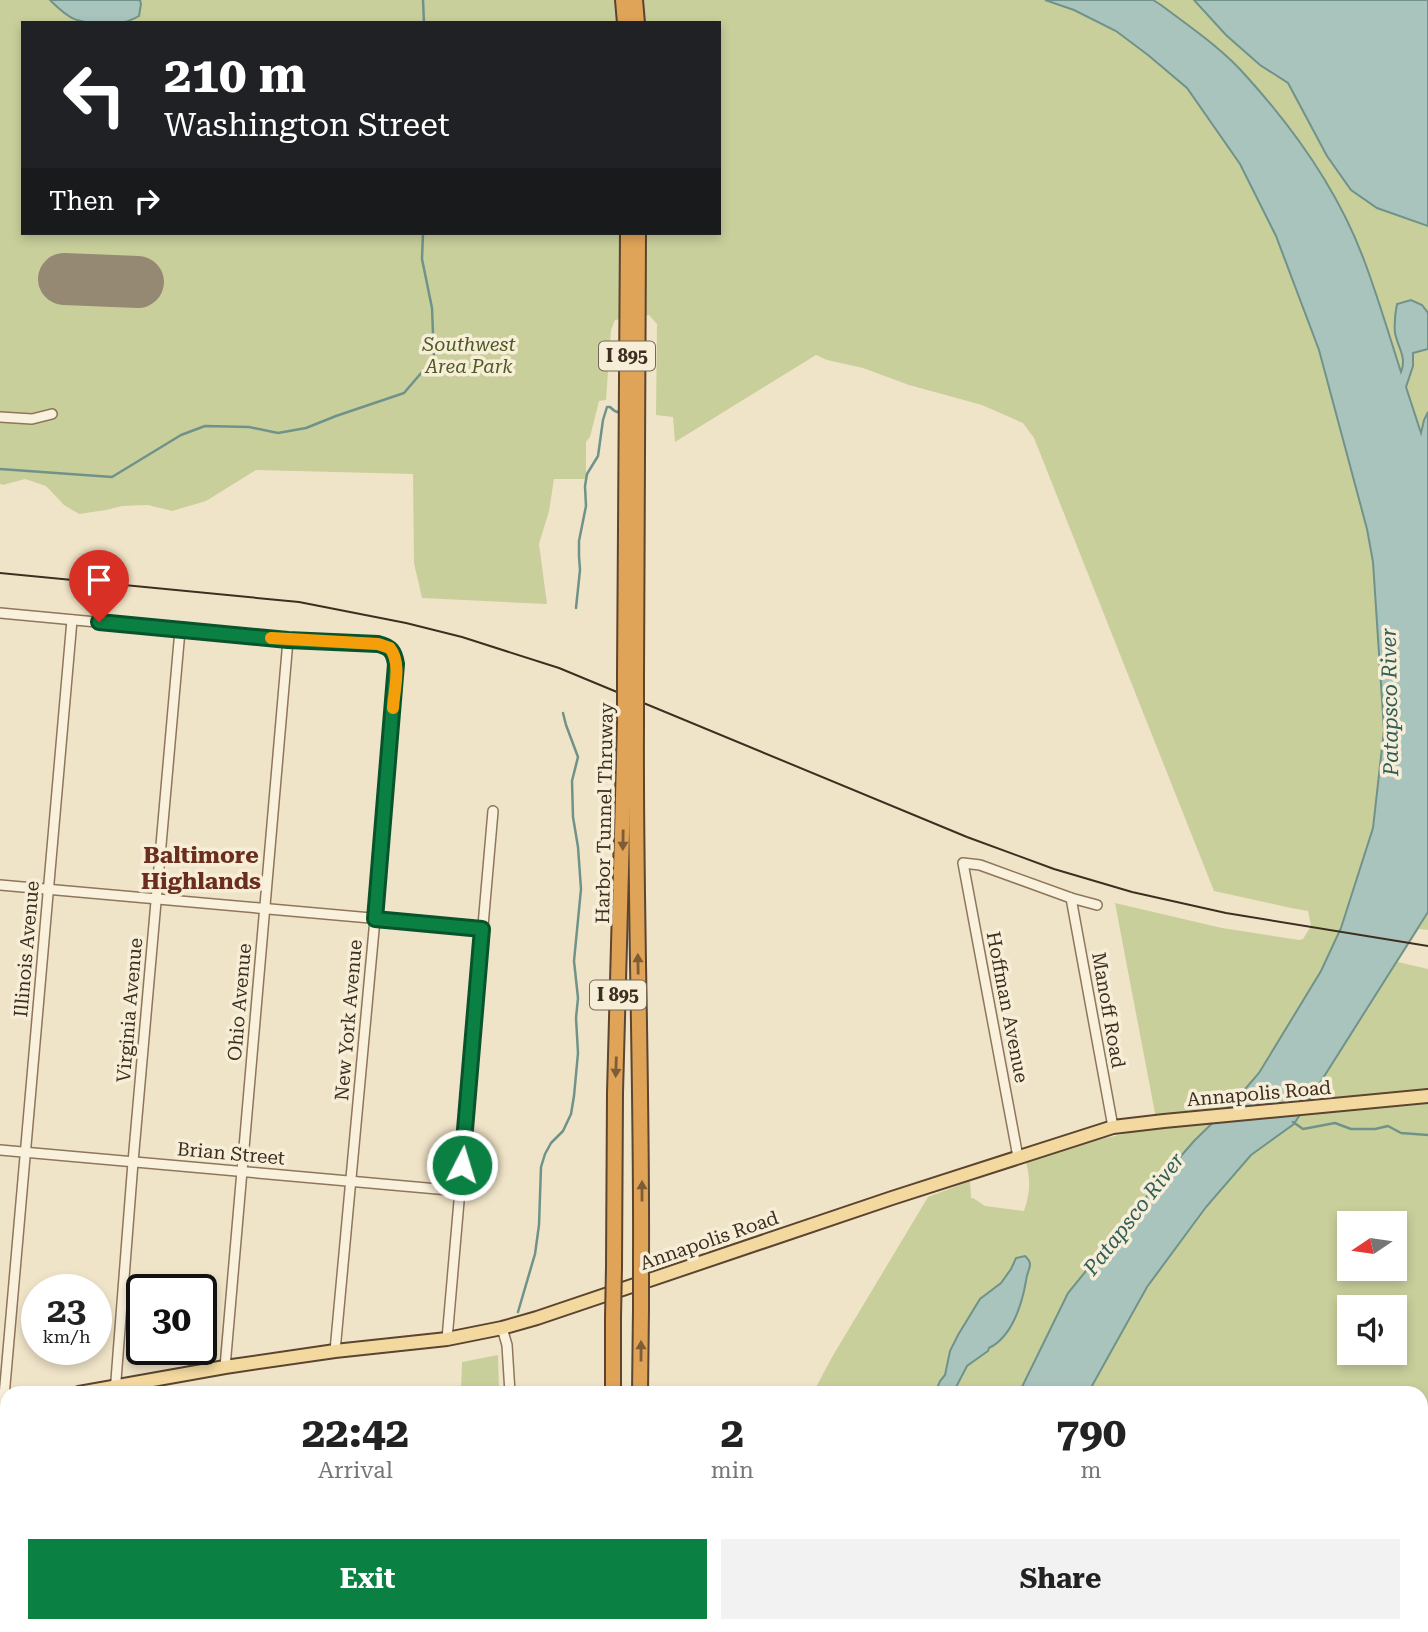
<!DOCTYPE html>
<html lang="en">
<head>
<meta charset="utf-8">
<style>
  :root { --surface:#fff; --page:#f2f2f2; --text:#222; --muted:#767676; --accent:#0b8043 }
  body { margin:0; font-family:"Roboto Serif",serif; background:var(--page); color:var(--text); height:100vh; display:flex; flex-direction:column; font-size:26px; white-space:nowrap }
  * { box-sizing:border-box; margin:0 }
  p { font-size:23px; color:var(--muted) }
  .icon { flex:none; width:38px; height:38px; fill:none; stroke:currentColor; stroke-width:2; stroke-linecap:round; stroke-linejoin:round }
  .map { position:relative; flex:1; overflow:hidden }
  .drawer { position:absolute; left:0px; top:1386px; width:1428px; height:247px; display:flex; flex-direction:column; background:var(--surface); border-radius:21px 21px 0 0; box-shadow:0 4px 10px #0003 }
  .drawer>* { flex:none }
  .banner { position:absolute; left:21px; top:21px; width:700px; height:214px; border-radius:0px; box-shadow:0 4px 10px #0003; background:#202124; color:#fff; overflow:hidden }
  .needle { width:46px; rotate:257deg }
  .tools { position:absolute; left:1337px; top:1211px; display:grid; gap:14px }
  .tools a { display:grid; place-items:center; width:70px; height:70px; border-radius:0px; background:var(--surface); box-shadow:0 4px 10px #0003; font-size:35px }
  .speed { position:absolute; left:21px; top:1274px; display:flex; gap:14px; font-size:35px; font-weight:700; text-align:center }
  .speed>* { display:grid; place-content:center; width:91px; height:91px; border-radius:50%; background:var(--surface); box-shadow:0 4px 10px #0003; line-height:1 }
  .speed small { font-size:18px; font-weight:400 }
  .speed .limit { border:4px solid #111; border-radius:10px; background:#fff; color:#111 }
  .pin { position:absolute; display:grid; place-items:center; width:60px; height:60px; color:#fff; margin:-72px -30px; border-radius:50% 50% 50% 0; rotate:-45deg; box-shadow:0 0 7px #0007 }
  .pin .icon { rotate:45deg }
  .me { position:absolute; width:77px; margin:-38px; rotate:5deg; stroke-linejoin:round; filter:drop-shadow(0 0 5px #0008) }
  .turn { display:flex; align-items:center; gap:24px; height:147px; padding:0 28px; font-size:32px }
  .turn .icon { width:91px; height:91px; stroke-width:2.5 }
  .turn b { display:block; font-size:49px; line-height:60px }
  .then { display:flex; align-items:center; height:66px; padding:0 28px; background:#0003; gap:14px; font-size:26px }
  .eta { display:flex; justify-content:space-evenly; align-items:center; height:119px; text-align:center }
  .eta b { font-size:42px; font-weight:700; line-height:49px }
  .primary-button { display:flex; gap:14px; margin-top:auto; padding:14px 28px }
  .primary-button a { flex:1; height:80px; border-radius:0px; background:var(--accent); color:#fff; font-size:28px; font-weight:700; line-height:80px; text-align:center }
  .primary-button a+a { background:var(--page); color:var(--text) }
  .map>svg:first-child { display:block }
  .green { fill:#c9cf9b; fill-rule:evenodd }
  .water { fill:#a9c4bc; stroke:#6f938a; stroke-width:2 }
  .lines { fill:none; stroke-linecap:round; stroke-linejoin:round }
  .stream { stroke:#6f938a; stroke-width:2.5 }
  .runway { stroke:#968974; stroke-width:52 }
  .minor-casing { stroke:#8d765c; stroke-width:12 }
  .major-casing { stroke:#5b4430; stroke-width:16 }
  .highway-casing { stroke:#5b4430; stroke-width:18 }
  .minor { stroke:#faf1dc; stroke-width:9 }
  .major { stroke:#f3d9a0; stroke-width:12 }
  .highway { stroke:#e0a458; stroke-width:14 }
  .tram { stroke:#3d2e20; stroke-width:2 }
  .highway-bridge-casing { stroke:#5b4430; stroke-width:18; stroke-linecap:butt }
  .highway-bridge { stroke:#e0a458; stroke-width:14 }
  .oneway { fill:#7e5d36 }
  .route-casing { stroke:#07532c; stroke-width:18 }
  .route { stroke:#0b8043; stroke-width:12 }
  .slow { stroke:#f59e0b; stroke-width:12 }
  .labels { text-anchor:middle; stroke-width:7; stroke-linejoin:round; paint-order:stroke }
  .shield { fill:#f7eed8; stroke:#756857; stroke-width:2 }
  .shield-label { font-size:18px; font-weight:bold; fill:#3d2e20 }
  .park-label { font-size:19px; font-style:italic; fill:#4d5a26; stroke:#f7eed8 }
  .street-label { font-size:19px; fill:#3d2e20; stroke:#f7eed8 }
  .water-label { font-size:21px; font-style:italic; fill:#2f5d5a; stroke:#f7eed8 }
  .quarter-label { font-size:23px; font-weight:bold; fill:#6b2e1e; stroke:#f7eed8 }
</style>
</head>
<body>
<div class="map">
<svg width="1428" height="1632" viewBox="0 0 1428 1632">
  <rect width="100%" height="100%" fill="#f0e4c8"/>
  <!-- green -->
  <g class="green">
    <path d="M0 0H1428V930L1419 929 1398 962 1428 969V1632H773L776 1626H1421V1393H813L832 1357 928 1197 970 1181 971 1198H973L985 1206 1024 1211C1030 1193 1031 1181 1026 1162 1070 1148 1112 1133 1158 1129L1115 903 1222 928 1299 940 1303 939 1311 926 1308 911 1291 908 1214 891 1034 438 1023 423 982 405 909 385 863 368 827 360 816 355 675 442 673 417 656 415 657 324 649 315 615 320 611 330 606 400 599 401 590 437 586 442V479H554L549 511 539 544 547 604 422 598 414 563 413 474 256 470 206 501 172 511 148 505 122 506 106 510 79 514 64 505 46 486 25 479 3 485 0 484ZM23 23H719V233H23ZM1349 1223H1395V1269H1349ZM1349 1307H1395V1353H1349Z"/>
    <path d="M498 1355 499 1391 461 1392 462 1362Z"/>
  </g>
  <!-- water -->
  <g class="water">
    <path d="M50 0H140L141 4 139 16C127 23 120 23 106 23 77 23 71 21 50 0Z"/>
    <path d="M1045 0H1153L1161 5C1190 27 1223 49 1247 77 1295 130 1339 193 1364 260 1378 297 1389 335 1401 372 1407 357 1398 348 1395 333 1394 323 1395 314 1397 304L1411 300 1422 305 1428 313V349L1413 353V366L1406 387 1421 433 1424 420 1428 412V912L1294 1124 1251 1155 1206 1207 1147 1287 1088 1393H1019L1068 1293 1161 1179 1194 1141 1234 1102 1259 1073 1321 971 1341 928 1373 828 1384 730 1373 562 1367 529 1319 350 1276 236 1240 164 1187 88 1148 55 1116 31 1074 10Z"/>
    <path d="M1194 0H1428V226L1377 208 1351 190 1327 156 1288 83 1260 65 1226 35Z"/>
    <path d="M1025 1256C1035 1265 1027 1269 1026 1281 1022 1304 1012 1337 989 1348L988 1351 967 1366 953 1393H935L940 1381 945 1375 950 1351 958 1335 980 1299 1001 1283 1011 1269 1016 1258Z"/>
    <path d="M945 1626H1001L1000 1632H944Z"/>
  </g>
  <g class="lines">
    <!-- stream -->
    <g class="stream">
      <path d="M423 0 424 23"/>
      <path d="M0 469 112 477 181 435 205 426 249 427 278 433 306 428 336 416 404 393 434 358 432 308 422 259 423 233"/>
      <path d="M576 608 580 570 579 556V541L586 506 585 486 587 474 598 456 603 420 607 407H610C614 411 618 414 623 412"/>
      <path d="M1293 1122 1303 1129 1335 1123 1351 1129H1375L1388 1126 1401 1133 1428 1135"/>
      <path d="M518 1312 535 1254 539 1225 541 1167 545 1154 551 1143 563 1131 571 1114 574 1096 578 1053 576 1018 578 998 574 961 581 889 578 847 573 817 572 781 578 757 566 725 563 713"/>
    </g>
    <!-- runway -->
    <path class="runway" d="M64 279 138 282"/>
    <defs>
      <g id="minor">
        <path d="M0 417 32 419 52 414"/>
        <path d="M0 613 288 640 378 644 390 648 395 656 396 664 375 919 335 1351"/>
        <path d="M0 885 483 928"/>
        <path d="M1071 898 1113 1127"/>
        <path d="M0 1150 460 1191"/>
        <path d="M1018 1157 963 863 980 865 1071 898 1097 905"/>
        <path d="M502 1328 507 1345 510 1393"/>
        <path d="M447 1339 493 811"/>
        <path d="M225 1367 288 640"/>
        <path d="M115 1393 133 1162 180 630"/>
        <path d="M3 1408 72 620"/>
        <path d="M512 1626V1632"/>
        <path d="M95 1632V1626"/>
        <path d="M408 1632V1626"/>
      </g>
      <g id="major">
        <path d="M79 1393 225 1367 335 1351 447 1339 502 1328 537 1318 892 1198 1113 1127 1164 1121 1428 1096"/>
        <path d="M0 1408 7 1407"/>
      </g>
      <g id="highway">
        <path d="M623 0 625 23"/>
        <path d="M635 0 637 23"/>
        <path d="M625 675 628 233"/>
        <path d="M636 679 638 233"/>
        <path d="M636 727C635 904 642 1082 641 1260"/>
        <path d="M614 1267 615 1093 625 722"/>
        <path d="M613 1393V1318"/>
        <path d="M640 1393 641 1309"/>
        <path d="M612 1632V1626"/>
        <path d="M639 1632V1626"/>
      </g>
    </defs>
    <!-- minor casing -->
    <use href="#minor" class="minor-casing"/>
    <!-- major casing -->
    <use href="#major" class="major-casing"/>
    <!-- highway casing -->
    <use href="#highway" class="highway-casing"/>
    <!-- minor -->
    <use href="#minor" class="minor"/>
    <!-- major -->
    <use href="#major" class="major"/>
    <!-- highway -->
    <use href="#highway" class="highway"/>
    <!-- tram -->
    <path class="tram" d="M0 573 299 602 406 623 462 637 559 668 967 837 1054 869 1132 892 1226 913 1428 946"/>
    <defs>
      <g id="highway-bridge">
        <path d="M636 679V727"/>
        <path d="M625 722V675"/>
        <path d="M641 1309V1260"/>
        <path d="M613 1318 614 1267"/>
      </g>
    </defs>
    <!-- highway-bridge casing -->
    <use href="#highway-bridge" class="highway-bridge-casing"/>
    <!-- highway-bridge -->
    <use href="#highway-bridge" class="highway-bridge"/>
  </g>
  <!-- one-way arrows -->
  <defs><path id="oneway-solid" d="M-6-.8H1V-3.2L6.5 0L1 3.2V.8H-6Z" transform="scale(1.75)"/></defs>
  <g class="oneway">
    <use href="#oneway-solid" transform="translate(623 840) rotate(91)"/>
    <use href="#oneway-solid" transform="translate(638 964) rotate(-91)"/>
    <use href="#oneway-solid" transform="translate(616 1067) rotate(92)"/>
    <use href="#oneway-solid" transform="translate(642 1191) rotate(-90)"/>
    <use href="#oneway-solid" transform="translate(641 1351) rotate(-90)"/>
  </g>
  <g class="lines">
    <defs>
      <path id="route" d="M99 622 288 640 378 644C391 647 394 652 396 664L375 919 482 929 462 1165"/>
    </defs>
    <!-- route casing -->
    <use href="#route" class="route-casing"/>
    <!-- route -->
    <use href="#route" class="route"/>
    <!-- slow -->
    <path class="slow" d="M271 638 378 644 390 648C402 664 394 689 393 708"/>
  </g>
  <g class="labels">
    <!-- shield labels -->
    <g class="shield">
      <rect x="599" y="341.5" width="56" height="29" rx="5"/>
      <rect x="590" y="980.5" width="56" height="29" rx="5"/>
    </g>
    <g class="shield-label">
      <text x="627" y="362">I 895</text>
      <text x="618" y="1001">I 895</text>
    </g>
    <!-- park labels -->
    <g class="park-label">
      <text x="469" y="351">Southwest<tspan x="469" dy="22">Area Park</tspan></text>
    </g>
    <!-- street labels -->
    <g class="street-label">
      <text transform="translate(604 813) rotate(-89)" y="7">Harbor Tunnel Thruway</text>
      <text transform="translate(26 949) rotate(-85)" y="7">Illinois Avenue</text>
      <text transform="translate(239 1002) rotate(-85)" y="7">Ohio Avenue</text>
      <text transform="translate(1008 1007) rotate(79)" y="7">Hoffman Avenue</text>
      <text transform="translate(129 1010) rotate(-85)" y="7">Virginia Avenue</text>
      <text transform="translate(1109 1010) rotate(80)" y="7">Manoff Road</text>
      <text transform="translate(348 1020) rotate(-85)" y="7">New York Avenue</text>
      <text transform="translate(1259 1093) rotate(-5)" y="7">Annapolis Road</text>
      <text transform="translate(231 1153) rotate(5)" y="7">Brian Street</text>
      <text transform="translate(709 1240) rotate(-19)" y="7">Annapolis Road</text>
    </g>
    <!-- water labels -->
    <g class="water-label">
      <text transform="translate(1390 702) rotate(-91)" y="7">Patapsco River</text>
      <text transform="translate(1134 1214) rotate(-52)" y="7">Patapsco River</text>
    </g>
    <!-- quarter labels -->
    <g class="quarter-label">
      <text x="201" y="863">Baltimore<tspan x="201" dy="26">Highlands</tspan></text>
    </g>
  </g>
</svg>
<div class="tools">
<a><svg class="needle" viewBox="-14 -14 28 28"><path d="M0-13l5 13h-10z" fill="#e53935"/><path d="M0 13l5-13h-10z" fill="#767676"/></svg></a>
<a><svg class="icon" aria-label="sound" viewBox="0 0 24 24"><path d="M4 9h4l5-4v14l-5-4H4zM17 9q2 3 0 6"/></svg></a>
</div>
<div class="speed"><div>23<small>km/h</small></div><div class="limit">30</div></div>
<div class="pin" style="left:99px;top:622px;background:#d93025"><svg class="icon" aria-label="arrive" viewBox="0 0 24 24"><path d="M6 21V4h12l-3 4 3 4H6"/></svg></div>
<svg class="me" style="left:462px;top:1165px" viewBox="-20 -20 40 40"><circle r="17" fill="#0b8043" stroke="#fff" stroke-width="3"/><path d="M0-11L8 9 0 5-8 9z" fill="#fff"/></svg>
<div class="banner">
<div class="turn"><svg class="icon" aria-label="left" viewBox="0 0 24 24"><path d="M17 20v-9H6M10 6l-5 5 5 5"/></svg><div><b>210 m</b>Washington Street</div></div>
<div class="then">Then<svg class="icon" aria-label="right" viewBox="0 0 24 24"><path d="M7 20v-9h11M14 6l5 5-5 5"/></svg></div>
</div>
<section class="drawer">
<div class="eta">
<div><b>22:42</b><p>Arrival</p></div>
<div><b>2</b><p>min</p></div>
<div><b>790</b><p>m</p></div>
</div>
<div class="primary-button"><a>Exit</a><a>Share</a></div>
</section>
</div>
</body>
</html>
